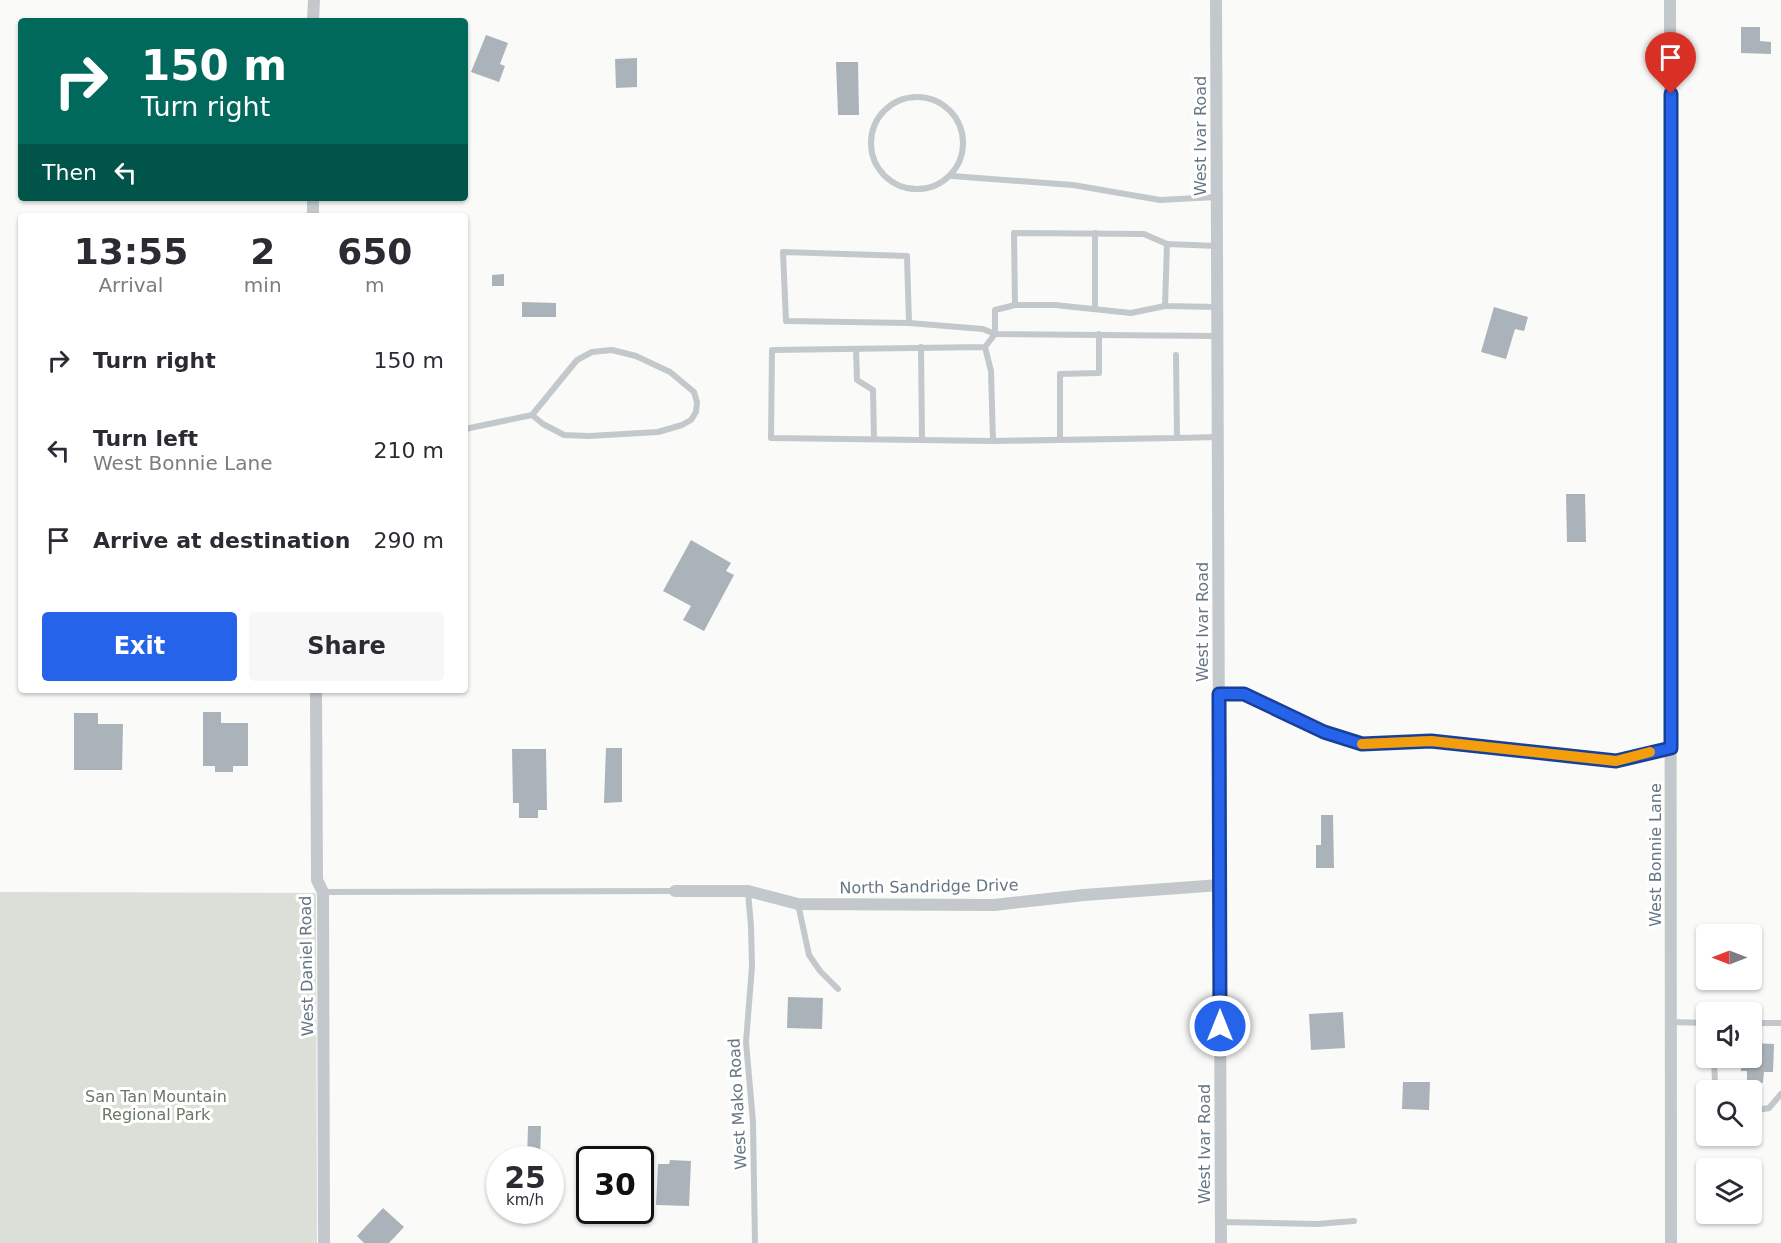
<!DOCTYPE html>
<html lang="en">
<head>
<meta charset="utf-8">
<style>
  :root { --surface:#fff; --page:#f7f7f7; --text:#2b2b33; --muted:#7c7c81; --accent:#2563eb }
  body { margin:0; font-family:"DejaVu Sans",sans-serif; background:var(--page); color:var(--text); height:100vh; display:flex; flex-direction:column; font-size:22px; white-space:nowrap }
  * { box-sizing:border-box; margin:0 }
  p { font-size:20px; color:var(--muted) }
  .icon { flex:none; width:33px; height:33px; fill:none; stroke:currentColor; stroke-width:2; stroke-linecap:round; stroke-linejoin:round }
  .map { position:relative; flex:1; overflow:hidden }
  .side { position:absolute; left:18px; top:213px; width:450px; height:480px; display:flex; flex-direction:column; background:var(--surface); border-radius:6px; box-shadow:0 2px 4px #0004 }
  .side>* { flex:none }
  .guide { position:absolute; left:18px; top:18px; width:450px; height:183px; border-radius:6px; box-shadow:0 2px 4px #0004; background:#00695c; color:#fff; overflow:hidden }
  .needle { width:39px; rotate:270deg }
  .fabs { position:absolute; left:1696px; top:924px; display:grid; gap:12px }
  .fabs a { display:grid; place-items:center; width:66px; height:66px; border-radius:6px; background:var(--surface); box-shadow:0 2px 4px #0004; font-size:30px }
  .speed { position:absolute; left:486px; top:1146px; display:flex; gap:12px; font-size:30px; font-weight:700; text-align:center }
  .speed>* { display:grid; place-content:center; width:78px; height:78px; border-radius:50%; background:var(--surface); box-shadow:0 2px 4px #0004; line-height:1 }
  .speed small { font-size:15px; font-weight:400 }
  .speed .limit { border:3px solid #111; border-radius:9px; background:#fff; color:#111 }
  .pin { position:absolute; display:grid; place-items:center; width:51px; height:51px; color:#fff; margin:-62px -26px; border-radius:50% 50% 50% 0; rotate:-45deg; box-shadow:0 0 6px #0007 }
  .pin .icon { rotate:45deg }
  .me { position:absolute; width:66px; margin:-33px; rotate:0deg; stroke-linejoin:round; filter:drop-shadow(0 0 4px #0008) }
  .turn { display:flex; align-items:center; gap:21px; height:126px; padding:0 24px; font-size:27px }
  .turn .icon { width:78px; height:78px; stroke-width:2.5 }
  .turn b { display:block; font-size:42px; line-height:51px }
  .then { display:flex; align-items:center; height:57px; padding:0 24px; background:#0003; gap:12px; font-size:22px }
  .eta { display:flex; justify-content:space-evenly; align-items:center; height:102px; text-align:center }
  .eta b { font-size:36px; font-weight:700; line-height:42px }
  .button { display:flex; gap:12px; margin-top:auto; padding:12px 24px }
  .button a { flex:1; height:69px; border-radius:6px; background:var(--accent); color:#fff; font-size:24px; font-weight:700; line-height:69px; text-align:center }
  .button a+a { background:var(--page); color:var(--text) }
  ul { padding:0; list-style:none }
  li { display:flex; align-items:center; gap:18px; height:90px; padding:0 24px }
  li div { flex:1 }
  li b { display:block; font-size:22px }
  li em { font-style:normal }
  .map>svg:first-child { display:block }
  .green { fill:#dadfd7 }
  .building { fill:#aab3b9 }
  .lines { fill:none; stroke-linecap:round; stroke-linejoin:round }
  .service { stroke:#c3c8cc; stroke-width:6 }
  .minor { stroke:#c3c8cc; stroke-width:12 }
  .route-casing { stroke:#184099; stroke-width:15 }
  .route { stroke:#2563eb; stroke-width:10 }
  .slow { stroke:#f59e0b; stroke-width:10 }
  .labels { text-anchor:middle; stroke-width:6; stroke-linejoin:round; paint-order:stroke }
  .street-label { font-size:16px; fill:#657683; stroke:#fff }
  .park-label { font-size:16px; fill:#687a64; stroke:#fff }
</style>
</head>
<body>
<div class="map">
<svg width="1781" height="1243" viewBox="0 0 1781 1243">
  <rect width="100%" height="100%" fill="#fafaf8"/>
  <!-- green -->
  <path class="green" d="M0 892 316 893 317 1243H0Z"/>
  <!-- building -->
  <g class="building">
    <path d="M1741 27H1760V41L1771 42V54L1741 53Z"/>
    <path d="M486 35 508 43 500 64 505 66 499 82 471 72Z"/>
    <path d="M637 58V87L616 88 615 59Z"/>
    <path d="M836 62H858L859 115H838Z"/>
    <path d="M504 274V286H492V275Z"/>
    <path d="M522 302 556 303V317H522Z"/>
    <path d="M1494 307 1528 317 1524 331 1515 329 1506 359 1481 352Z"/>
    <path d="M1566 494H1585L1586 542H1567Z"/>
    <path d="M691 540 731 563 726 571 734 575 704 631 683 620 691 606 663 591Z"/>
    <path d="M203 712H221V723H248V766H233V772H215V766H203Z"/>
    <path d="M74 713H98V724H123L122 770H74Z"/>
    <path d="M606 748H622V802L604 803Z"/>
    <path d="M512 749H546L547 810H538V818H519V803H513Z"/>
    <path d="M1321 815H1333L1334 868H1316V845H1321Z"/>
    <path d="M788 997 823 998 822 1029 787 1028Z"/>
    <path d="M1343 1012 1345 1048 1311 1050 1309 1014Z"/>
    <path d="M1752 1043 1774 1044 1773 1072H1764L1763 1083 1747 1082V1071H1741V1058H1752Z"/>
    <path d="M1403 1082H1430L1429 1110 1402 1109Z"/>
    <path d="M528 1126H541L540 1160H527Z"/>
    <path d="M670 1160 691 1161 689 1206 656 1205 658 1164H669Z"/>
    <path d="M383 1208 404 1227 389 1243H364L357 1236Z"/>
  </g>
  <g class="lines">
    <!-- service -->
    <g class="service">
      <circle cx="917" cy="143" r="46"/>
      <path d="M952 176 1073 185 1160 200 1216 197"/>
      <path d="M1095 233V309"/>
      <path d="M1217 246 1167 244 1165 306 1217 307"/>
      <path d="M1165 306 1131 313 1055 305H1015L1014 233 1144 234 1167 244"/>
      <path d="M909 323 786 321 783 252 907 256 909 323 983 329 995 334 1217 336"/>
      <path d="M921 347 922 440"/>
      <path d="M985 347 991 371 993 441 771 438 772 350 985 347 995 334V310L1015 305"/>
      <path d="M856 349 857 380 873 390 874 439"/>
      <path d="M465 429 532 415 577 360 592 352 612 350 636 356 670 372 694 392 697 402 696 412 691 420 682 425 658 432 589 436 564 435 543 424 532 415"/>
      <path d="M1177 438 1218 437"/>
      <path d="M1060 440V374L1099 373V334"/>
      <path d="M993 441 1177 438 1176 355"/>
      <path d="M1219 694 1244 695 1324 732 1362 744 1431 742 1616 761 1671 748"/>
      <path d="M323 892 675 891"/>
      <path d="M748 892 751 926 752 966 746 1042 753 1122 755 1243"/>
      <path d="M798 904 809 955 820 971 838 989"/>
      <path d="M1671 1022 1707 1023"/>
      <path d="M1752 1023H1781"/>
      <path d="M1714 1058 1715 1083 1722 1090"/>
      <path d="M1752 1111 1769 1108 1781 1094"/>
      <path d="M1221 1222 1317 1224 1354 1221"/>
    </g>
    <!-- minor -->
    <g class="minor">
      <path d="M1216 0 1221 1243"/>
      <path d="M1670 0 1671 1243"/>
      <path d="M313 21 314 0"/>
      <path d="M313 198V216"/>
      <path d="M316 690 317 880 323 892 324 1243"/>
      <path d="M675 891H748L798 904 994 905 1084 895 1220 885"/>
    </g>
  </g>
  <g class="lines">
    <defs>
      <path id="route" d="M1220 1026 1219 694H1244L1324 732 1362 744 1431 741 1616 761 1671 748V94"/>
    </defs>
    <!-- route casing -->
    <use href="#route" class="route-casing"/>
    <!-- route -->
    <use href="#route" class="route"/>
    <!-- slow -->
    <path class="slow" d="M1362 744 1431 741 1616 761 1650 752"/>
  </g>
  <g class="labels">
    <!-- street labels -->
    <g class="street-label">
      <text transform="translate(1200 136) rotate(-90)" y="6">West Ivar Road</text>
      <text transform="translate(1202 622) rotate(-90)" y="6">West Ivar Road</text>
      <text transform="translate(1655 855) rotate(-90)" y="6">West Bonnie Lane</text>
      <text transform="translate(929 886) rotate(-1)" y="6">North Sandridge Drive</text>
      <text transform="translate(306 966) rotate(-91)" y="6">West Daniel Road</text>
      <text transform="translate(737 1104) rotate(-93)" y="6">West Mako Road</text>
      <text transform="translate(1204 1144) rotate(-90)" y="6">West Ivar Road</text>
    </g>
    <!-- park labels -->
    <g class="park-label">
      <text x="156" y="1102">San Tan Mountain<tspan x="156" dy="18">Regional Park</tspan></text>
    </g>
  </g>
</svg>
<div class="fabs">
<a><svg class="needle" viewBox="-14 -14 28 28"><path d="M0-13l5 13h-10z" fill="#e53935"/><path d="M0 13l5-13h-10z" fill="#7c7c81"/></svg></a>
<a><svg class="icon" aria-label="sound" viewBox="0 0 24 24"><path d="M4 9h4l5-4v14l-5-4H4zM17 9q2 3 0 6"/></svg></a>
<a><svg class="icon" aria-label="search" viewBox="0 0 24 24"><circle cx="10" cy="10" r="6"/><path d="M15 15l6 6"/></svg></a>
<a><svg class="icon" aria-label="layers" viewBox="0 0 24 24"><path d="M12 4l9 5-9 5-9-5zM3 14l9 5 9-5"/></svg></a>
</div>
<div class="speed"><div>25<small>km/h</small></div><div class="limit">30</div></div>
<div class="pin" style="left:1671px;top:94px;background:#d93025"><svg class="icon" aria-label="arrive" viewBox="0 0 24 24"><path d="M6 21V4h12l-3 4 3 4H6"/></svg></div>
<svg class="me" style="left:1220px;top:1026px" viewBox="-20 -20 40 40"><circle r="17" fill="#2563eb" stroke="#fff" stroke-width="3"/><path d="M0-11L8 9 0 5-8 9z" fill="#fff"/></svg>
<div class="guide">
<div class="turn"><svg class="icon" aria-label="right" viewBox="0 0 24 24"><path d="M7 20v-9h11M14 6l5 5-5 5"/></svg><div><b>150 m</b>Turn right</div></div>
<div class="then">Then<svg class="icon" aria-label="left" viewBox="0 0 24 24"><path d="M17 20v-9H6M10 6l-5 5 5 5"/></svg></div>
</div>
<section class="side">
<div class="eta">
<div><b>13:55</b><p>Arrival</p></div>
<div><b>2</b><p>min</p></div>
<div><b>650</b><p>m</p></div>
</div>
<ul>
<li><svg class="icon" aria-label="right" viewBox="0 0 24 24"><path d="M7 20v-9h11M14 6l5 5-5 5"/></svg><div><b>Turn right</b></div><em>150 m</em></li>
<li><svg class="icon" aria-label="left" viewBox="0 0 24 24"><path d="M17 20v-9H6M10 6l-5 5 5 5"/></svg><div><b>Turn left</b><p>West Bonnie Lane</p></div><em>210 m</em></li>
<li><svg class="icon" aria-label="arrive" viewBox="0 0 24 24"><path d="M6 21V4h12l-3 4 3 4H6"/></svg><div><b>Arrive at destination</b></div><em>290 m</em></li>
</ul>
<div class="button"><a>Exit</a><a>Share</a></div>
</section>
</div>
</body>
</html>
